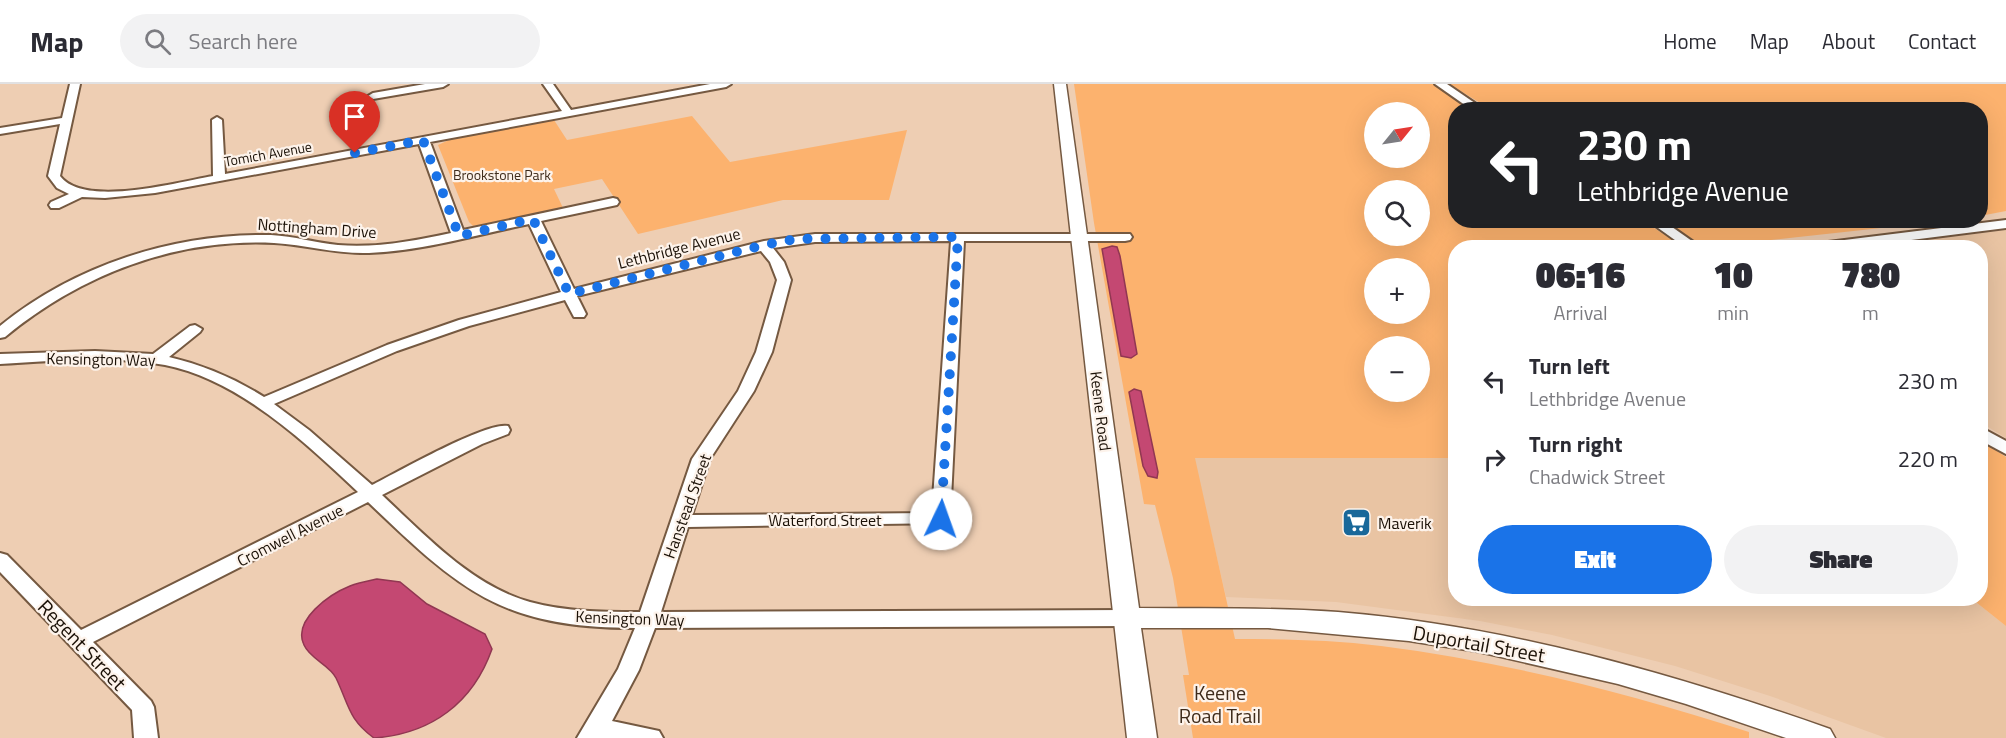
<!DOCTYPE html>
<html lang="en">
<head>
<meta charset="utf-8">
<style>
  :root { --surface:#fff; --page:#f2f2f3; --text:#2b2b33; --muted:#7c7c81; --line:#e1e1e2; --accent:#1a73e8 }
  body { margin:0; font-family:"Titillium Web",sans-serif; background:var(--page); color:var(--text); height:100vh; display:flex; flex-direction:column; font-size:22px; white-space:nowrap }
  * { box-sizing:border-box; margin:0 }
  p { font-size:20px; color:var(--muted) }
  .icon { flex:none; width:33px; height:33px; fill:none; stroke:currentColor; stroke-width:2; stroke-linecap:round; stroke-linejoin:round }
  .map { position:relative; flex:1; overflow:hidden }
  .sheet { position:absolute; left:1448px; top:156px; width:540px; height:366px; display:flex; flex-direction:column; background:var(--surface); border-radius:24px; box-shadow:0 6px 24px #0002 }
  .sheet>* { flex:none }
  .guide { position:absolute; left:1448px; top:18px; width:540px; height:126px; border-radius:24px; box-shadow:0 6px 24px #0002; background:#202124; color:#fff; overflow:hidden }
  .needle { width:39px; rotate:60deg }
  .tools { position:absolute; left:1364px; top:18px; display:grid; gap:12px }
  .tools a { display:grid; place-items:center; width:66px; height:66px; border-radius:50%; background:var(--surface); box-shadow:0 6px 24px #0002; font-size:30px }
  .pin { position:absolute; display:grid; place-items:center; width:51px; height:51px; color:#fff; margin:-62px -26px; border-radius:50% 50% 50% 0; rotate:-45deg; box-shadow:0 0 6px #0007 }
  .pin .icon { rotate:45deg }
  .me { position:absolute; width:66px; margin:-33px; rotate:3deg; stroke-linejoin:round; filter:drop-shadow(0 0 4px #0008) }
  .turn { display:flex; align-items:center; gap:21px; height:126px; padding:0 30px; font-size:27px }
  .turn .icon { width:78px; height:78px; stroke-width:2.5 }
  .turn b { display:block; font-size:42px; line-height:51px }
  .eta { display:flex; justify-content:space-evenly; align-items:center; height:102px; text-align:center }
  .eta b { font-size:36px; font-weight:800; line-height:42px }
  .action { display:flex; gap:12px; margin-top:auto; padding:12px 30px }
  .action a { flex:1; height:69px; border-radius:36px; background:var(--accent); color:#fff; font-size:24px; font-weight:800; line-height:69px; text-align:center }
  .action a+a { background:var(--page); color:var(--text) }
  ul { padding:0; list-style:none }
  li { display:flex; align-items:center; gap:18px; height:78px; padding:0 30px }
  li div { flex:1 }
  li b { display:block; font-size:22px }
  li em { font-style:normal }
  header { display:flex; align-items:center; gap:36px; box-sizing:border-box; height:84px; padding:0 30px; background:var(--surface); border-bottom:2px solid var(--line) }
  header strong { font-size:28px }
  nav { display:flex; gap:33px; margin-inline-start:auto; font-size:21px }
  .search { width:420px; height:54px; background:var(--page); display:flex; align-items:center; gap:15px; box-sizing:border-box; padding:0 21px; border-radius:33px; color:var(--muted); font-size:22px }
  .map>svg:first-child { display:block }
  .built { fill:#e9c4a3 }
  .green { fill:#fcb26e; fill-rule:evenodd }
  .water { fill:#c44872; stroke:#913752; stroke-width:1.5 }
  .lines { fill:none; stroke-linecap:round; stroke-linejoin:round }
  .minor-casing { stroke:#755941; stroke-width:4 }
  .major-casing { stroke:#755941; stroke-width:3 }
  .minor { fill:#fff; fill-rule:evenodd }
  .major { fill:#fff; fill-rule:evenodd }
  .route { stroke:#1a73e8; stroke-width:10; stroke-dasharray:0 18 }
  .labels { text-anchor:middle; stroke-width:4.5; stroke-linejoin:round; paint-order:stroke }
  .far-street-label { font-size:14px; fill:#1a1006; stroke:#fdf3eb }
  .far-park-label { font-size:14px; fill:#3e2b1b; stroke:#fdf3eb }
  .street-label { font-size:16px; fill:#1a1006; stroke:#fdf3eb }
  .poi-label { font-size:16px; fill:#1a1006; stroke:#fdf3eb; text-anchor:start }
  .near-street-label { font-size:20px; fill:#1a1006; stroke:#fdf3eb }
  .near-park-label { font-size:20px; fill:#3e2b1b; stroke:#fdf3eb }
</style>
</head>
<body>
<header>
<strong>Map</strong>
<div class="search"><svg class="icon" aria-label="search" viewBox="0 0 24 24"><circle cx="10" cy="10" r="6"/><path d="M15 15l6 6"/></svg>Search here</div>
<nav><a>Home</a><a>Map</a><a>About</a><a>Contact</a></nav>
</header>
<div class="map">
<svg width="2006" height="654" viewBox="0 0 2006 654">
  <rect width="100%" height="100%" fill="#eeceb3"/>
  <!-- built -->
  <g class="built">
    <path d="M2006 146V354L1980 338V164L1867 163Z"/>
    <path d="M1194 374H1455V514L1972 515 2006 542V654H1886L1770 612 1675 582 1552 551 1480 537 1336 518 1226 513Z"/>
  </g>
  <!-- green -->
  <g class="green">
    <path d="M1074 0H1433L1473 25 1455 26V136L1643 137 1684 163 1455 164V374H1195L1235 555C1284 555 1333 556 1381 562 1506 578 1629 609 1749 648V654H1193L1183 591H1189L1173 494 1155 421 1144 420 1094 139ZM1374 28H1419V74H1374ZM1374 106H1419V152H1374ZM1374 184H1419V230H1374ZM1374 262H1419V308H1374Z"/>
    <path d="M1449 0H2006V127L1980 132V26L1490 25Z"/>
    <path d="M692 32 730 78 907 46 889 116H783L638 150 602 95 554 105 563 124 473 142 469 138 438 61 449 56 554 36 567 56Z"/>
    <path d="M1664 137H1945L1717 162 1702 161Z"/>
    <path d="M1980 356 2006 373V542L1972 515 1980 514Z"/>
  </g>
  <!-- water -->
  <g class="water">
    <path d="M1112 162 1117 163 1120 172 1137 270 1131 274 1121 272 1102 165Z"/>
    <path d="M1134 305 1141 307 1158 388 1157 394 1148 392 1143 382 1129 308Z"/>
    <path d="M377 495 400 498 427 520 485 550 492 565C473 619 431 650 374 654 348 635 349 621 336 594 330 581 310 575 304 561 292 536 330 510 350 502 358 499 368 497 377 495Z"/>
  </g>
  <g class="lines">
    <defs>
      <g id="minor">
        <path d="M70 0H80L60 92C84 124 178 98 213 92L212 36 217 33 222 36 225 90 562 27 543 0H553L571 26 710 0H731L726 3 430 58 463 146 613 114 617 115 619 118 617 121 541 137 574 205 764 157 815 150H1130L1132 153 1130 156 1125 157H964L950 435 948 439 688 443 661 528 1127 526 1134 529 1137 534 1134 539 1127 542 655 544 639 586 612 637 659 647 663 654H577L618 585 635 544C501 544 460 506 368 418L93 558 151 617 154 623 158 654H134L132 626 0 488V469L7 471 81 546 358 408C305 358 238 295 165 281 111 271 55 277 0 280V270L95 267 153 270 190 242 195 241 202 245 200 248 169 273C203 281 234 294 264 313L387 261 459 236 561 208 529 140C476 151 423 167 369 169 336 170 306 161 274 159 175 154 80 191 5 253L0 254V242C75 181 174 149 271 151 294 152 316 159 338 161 377 164 414 157 451 149L419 60 155 109 105 114 82 113 59 124H51L49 121 51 118 69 110 57 104 48 92 60 40 0 50V44L62 34ZM951 157 932 429 692 431 710 375 754 307 772 268 791 196 784 178 773 164 815 158ZM761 167 770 178 777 196 756 268 738 307 692 375 640 528C604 528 566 528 530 518 472 502 425 451 382 411L482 360 508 350 510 346 508 342C487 337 396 389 372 401L309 346 274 320 397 267 469 242 565 216 574 233H584L586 230 577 212Z"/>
        <path d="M425 0H448L443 3 373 15 368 12 373 9Z"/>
        <path d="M1435 0H1447L1485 26H1472Z"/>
        <path d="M1647 136H1662L1702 164H1686Z"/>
        <path d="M2006 136V144L1848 164H1806L1812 160Z"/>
        <path d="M1980 343 2006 357V370L1980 356Z"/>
      </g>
      <path id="major" d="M1054 0H1066L1139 524C1205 525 1271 523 1338 528 1507 542 1671 589 1830 645L1835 654H1786L1686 620 1618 600 1479 568 1409 557 1268 544H1141L1157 654H1127Z"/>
    </defs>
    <!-- minor casing -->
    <use href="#minor" class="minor-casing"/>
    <!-- major casing -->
    <use href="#major" class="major-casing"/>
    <!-- minor -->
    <use href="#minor" class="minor"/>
    <!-- major -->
    <use href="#major" class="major"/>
  </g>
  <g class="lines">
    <!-- route -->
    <path class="route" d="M355 69 423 56 459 152 533 135 569 210 764 161 797 155 958 153 941 435"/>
  </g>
  <!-- icons -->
  <defs>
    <symbol id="supermarket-square" viewBox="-11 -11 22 22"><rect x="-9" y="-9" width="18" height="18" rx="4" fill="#19689a" stroke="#fdf3eb"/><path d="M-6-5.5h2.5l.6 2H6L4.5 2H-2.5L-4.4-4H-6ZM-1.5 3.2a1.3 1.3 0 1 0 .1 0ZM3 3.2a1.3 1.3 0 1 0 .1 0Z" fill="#fff"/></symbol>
  </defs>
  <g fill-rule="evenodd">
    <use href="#supermarket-square" x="1340" y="422" width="33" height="33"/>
  </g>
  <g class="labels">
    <!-- far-street labels -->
    <g class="far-street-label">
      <text transform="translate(268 70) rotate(-10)" y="5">Tomich Avenue</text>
    </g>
    <!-- far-park labels -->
    <g class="far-park-label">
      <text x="502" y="96">Brookstone Park</text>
    </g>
    <!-- street labels -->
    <g class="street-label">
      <text transform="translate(317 144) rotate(4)" y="6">Nottingham Drive</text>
      <text transform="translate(679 164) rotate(-14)" y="6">Lethbridge Avenue</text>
      <text transform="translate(101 275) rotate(1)" y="6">Kensington Way</text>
      <text transform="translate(1101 327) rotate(83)" y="6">Keene Road</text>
      <text transform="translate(687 422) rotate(-70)" y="6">Hanstead Street</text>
      <text x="825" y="442">Waterford Street</text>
      <text transform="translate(290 451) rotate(-27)" y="6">Cromwell Avenue</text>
      <text transform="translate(630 534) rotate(2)" y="6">Kensington Way</text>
    </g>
    <!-- poi labels -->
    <g class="poi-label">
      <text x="1378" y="445">Maverik</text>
    </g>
    <!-- near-street labels -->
    <g class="near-street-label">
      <text transform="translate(1479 560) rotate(10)" y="7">Duportail Street</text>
      <text transform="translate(82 561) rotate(46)" y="7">Regent Street</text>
    </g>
    <!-- near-park labels -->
    <g class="near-park-label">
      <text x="1220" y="616">Keene<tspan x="1220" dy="23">Road Trail</tspan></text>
    </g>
  </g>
</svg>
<div class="tools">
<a><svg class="needle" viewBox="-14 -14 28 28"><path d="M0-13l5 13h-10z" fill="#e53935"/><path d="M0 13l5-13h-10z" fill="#7c7c81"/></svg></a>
<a><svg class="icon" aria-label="search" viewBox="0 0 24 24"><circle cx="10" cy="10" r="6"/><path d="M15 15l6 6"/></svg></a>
<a>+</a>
<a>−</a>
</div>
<div class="pin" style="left:355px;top:69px;background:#d93025"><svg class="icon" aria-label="arrive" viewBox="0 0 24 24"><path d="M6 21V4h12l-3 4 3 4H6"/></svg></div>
<svg class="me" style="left:941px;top:435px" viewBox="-20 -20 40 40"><circle r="19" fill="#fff"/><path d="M0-13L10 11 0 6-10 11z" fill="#1a73e8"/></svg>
<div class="guide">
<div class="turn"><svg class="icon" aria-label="left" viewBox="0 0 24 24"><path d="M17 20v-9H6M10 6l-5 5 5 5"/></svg><div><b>230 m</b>Lethbridge Avenue</div></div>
</div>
<section class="sheet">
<div class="eta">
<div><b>06:16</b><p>Arrival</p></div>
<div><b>10</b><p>min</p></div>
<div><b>780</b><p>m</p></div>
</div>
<ul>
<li><svg class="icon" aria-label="left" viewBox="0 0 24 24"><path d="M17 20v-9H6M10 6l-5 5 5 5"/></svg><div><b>Turn left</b><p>Lethbridge Avenue</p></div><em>230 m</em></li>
<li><svg class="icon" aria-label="right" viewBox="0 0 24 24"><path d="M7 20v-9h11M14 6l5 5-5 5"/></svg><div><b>Turn right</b><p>Chadwick Street</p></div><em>220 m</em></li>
</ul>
<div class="action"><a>Exit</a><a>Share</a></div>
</section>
</div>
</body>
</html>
